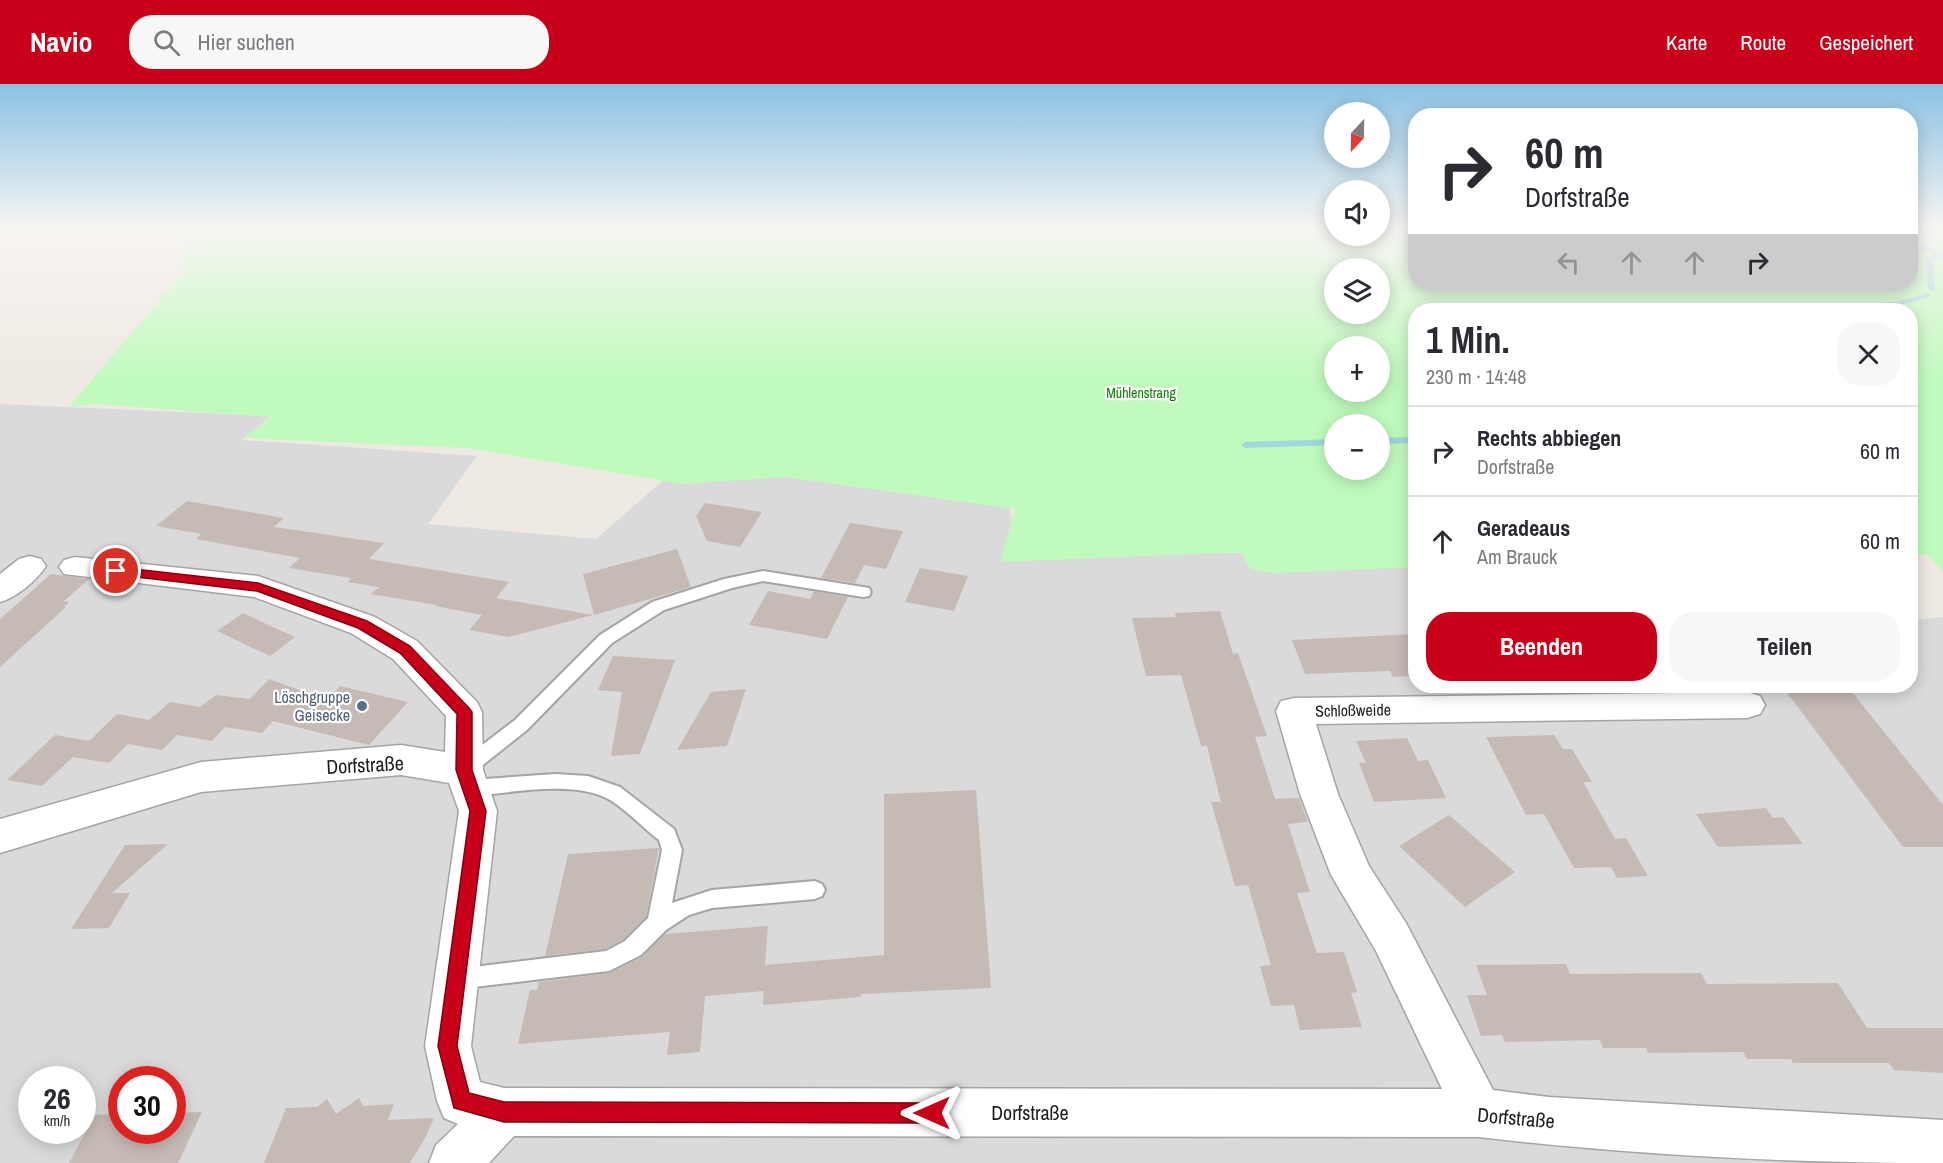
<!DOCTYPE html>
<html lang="de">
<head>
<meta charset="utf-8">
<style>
  :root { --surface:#fff; --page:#f7f7f7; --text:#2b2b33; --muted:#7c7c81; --line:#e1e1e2; --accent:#c9001a }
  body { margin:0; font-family:"Archivo Narrow",sans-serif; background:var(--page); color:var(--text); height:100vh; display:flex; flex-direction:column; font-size:22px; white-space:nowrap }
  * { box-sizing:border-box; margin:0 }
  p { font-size:20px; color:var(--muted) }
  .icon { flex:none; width:33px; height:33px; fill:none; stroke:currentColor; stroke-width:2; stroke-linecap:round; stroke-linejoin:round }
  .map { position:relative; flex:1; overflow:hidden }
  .panel { position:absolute; left:1408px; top:219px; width:510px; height:390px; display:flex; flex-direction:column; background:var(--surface); border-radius:24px; box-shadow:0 3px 15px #0003 }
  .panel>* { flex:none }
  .banner { position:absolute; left:1408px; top:24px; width:510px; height:183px; border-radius:24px; box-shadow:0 3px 15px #0003; background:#fff; color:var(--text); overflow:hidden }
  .needle { width:39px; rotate:202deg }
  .controls { position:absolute; left:1324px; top:18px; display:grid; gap:12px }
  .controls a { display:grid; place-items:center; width:66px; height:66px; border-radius:50%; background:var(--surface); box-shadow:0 3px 15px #0003; font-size:30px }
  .speed { position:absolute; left:18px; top:982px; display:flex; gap:12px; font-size:30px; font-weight:700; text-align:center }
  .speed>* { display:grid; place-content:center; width:78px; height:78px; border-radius:50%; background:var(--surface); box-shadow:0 3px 15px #0003; line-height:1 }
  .speed small { font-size:15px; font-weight:400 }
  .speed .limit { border:9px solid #d22; background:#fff; color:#111 }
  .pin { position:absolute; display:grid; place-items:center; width:51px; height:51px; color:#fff; margin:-26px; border:3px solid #fff; border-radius:50%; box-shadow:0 2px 6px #0007 }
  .me { position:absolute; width:66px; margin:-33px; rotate:270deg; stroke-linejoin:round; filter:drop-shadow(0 0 4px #0008) }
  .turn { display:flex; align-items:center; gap:21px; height:126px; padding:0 18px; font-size:27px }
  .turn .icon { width:78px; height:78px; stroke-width:2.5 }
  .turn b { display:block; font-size:42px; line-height:51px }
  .lanes { display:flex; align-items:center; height:57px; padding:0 18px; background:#0003; justify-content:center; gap:30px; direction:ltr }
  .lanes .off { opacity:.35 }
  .round { display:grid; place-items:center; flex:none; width:63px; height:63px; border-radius:24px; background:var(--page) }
  .headline { display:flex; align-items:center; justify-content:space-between; height:102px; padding:0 18px }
  h1 { font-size:36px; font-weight:700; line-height:45px }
  .button { display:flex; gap:12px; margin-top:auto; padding:12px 18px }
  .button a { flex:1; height:69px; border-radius:24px; background:var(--accent); color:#fff; font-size:24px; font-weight:700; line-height:69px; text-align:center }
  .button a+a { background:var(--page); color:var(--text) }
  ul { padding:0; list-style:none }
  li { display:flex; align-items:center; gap:18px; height:90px; padding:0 18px; border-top:2px solid var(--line) }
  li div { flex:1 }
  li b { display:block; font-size:22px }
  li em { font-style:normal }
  header { display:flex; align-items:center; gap:36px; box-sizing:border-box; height:84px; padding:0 30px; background:var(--accent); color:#fff }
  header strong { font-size:28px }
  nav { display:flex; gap:33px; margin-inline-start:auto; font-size:21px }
  .search { width:420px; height:54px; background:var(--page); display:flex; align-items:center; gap:15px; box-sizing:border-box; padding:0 21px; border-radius:24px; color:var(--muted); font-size:22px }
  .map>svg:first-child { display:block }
  .residential { fill:#dbdada; fill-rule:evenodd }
  .park { fill:#c0fbbd; fill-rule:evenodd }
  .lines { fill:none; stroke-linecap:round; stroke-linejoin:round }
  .stream { fill:#a1d8de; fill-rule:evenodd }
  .building { fill:#c6bab5 }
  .service-casing { stroke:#a4a4a4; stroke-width:4 }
  .minor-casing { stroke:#a4a4a4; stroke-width:3 }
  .service { fill:#fff; fill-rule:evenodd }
  .minor { fill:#fff; fill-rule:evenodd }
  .route { fill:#c9001a; stroke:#830011; stroke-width:1.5 }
  .service-dot { fill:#5c6f8a; stroke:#fff; stroke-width:2 }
  .labels { text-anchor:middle; stroke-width:4.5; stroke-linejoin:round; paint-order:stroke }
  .far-park-label { font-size:14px; fill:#0e7d08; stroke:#fff }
  .service-label { font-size:16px; fill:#4e5e75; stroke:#fff; text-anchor:end }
  .street-label { font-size:16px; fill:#1d1d1d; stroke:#fff }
  .near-street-label { font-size:20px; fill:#1d1d1d; stroke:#fff }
</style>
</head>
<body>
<header>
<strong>Navio</strong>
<div class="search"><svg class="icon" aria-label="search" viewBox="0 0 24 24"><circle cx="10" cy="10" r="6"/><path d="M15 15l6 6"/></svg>Hier suchen</div>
<nav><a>Karte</a><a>Route</a><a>Gespeichert</a></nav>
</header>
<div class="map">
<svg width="1943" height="1079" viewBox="0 0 1943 1079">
  <rect width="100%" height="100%" fill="#eee9e2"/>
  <!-- residential -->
  <path class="residential" d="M0 320 271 332 242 356 477 372 428 440 596 455 723 344 998 371 1020 473 1416 465V602H1911V536L1943 533V1079H0ZM32 996H82V1047H32ZM122 996H172V1047H122Z"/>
  <!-- park -->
  <path class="park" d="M185 146H1335V152H1380V146H1416V200H1911V146H1943V488L1927 471H1911V226H1416V483L1275 489 1250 486 1241 468 1000 478 1015 425 785 393 681 400 467 364 244 354 271 333 96 320 69 323 181 190ZM1380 184V230H1335V184ZM1335 262H1380V308H1335ZM1335 340H1380V386H1335Z"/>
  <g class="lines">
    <!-- stream -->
    <g class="stream">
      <path d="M1911 159 1943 168V172L1933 177 1935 207 1928 205 1926 176 1936 170 1911 163Z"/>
      <path d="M1927 209H1930V213L1897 222 1795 226H1751L1755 224 1896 218Z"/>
      <path d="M1416 353V359L1380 360V354Z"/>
      <path d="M1335 355V361L1245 364 1241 361 1245 358Z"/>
    </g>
  </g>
  <!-- building -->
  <g class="building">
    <path d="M187 417 284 434 274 443 384 459 369 475 509 498 496 514 593 531 509 553 469 546 482 531 435 522 437 521 371 510 379 503 348 498 351 494 289 484 300 474 196 455 201 450 156 442Z"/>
    <path d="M705 419 762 428 740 463 707 457 696 432Z"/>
    <path d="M850 439 903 447 886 485 864 481 855 499 821 494Z"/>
    <path d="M677 465 691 503 594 531 583 490Z"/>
    <path d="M920 484 968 492 954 527 905 518Z"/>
    <path d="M51 490 89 495 64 517 69 518 64 523H66L0 583V535Z"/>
    <path d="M768 507 810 515 814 507 848 513 827 555 749 541Z"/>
    <path d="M1220 527 1233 570 1238 569 1267 652 1255 653 1275 715 1299 714 1308 738 1288 740 1310 808 1297 809 1317 869 1344 868 1357 908 1351 909 1362 943 1300 946 1294 921 1271 922 1260 882 1271 881 1248 801 1235 802 1211 718H1221L1207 662H1201L1181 591 1146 592 1132 534 1176 533 1175 529Z"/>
    <path d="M243 529 275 544 295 553 270 572 217 547Z"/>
    <path d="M1416 550V592L1393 593 1390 587 1305 590 1292 556Z"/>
    <path d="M613 572 675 576 640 670 611 672 622 608 598 606Z"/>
    <path d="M269 595 327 616 340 602 408 618 369 661 273 637 262 649 225 643 212 657 177 651 162 666 128 660 109 679 73 673 42 702 7 696 55 651 89 657 117 630 149 636 170 618 200 623 216 611 250 615Z"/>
    <path d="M1782 602H1847L1943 721V763H1903Z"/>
    <path d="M746 605 727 662 677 666 711 608Z"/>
    <path d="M1554 651 1563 665H1572L1592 698H1583L1615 755 1626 754 1648 792 1617 794 1611 783 1574 784 1544 730 1526 731 1486 653Z"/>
    <path d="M1407 654 1418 677 1428 676 1446 714 1374 718 1359 679H1366L1356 657Z"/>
    <path d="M976 706 991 904 861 910V913L763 921 764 899V907L705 912 700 968 667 971 670 948 518 960 530 906H537L539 898 610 889 642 873 665 850 768 842 765 881 884 871V710Z"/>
    <path d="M1766 724 1773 734 1783 733 1803 760 1718 763 1696 730Z"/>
    <path d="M1449 731 1515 788 1465 823 1399 762Z"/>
    <path d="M168 760 112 809H130L109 844 71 845 125 761Z"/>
    <path d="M659 764 646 833 624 855 605 865 545 872 568 770Z"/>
    <path d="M1566 880 1570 890 1701 889 1707 900 1838 899 1867 944H1943V989L1894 986 1889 979H1793L1791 975H1747L1743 968 1648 969 1646 964H1603L1600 956 1505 958 1502 951 1481 952 1467 911H1487L1476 881Z"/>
    <path d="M359 1014 363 1022 394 1020 388 1036 434 1034 425 1054 410 1079H264L286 1024 317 1023 327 1015 336 1030Z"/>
    <path d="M202 1028 178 1079H69L95 1031 122 1030V1047H172V1029Z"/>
  </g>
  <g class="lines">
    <defs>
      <g id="service">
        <path d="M763 487 863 503 869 504 871 508 869 512 863 513 763 497 732 504 664 526 612 559 527 646 474 688 467 690 460 688 458 683 460 678 515 636 600 551 652 518 724 495Z"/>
        <path d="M555 690 588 692 620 703 674 745 682 766 672 819 712 806 815 797 822 800 825 806 822 812 815 815 712 824 689 831 666 846 641 871 609 887 457 905 449 902 446 895 449 888 457 885 606 867 625 857 648 834 662 766 659 756C643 744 621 720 604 713 568 697 510 709 471 712L464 709 461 704 464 699 471 696Z"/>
      </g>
      <g id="minor">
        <path d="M30 472 41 475 46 482C36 497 17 513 0 518V490L19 475Z"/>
        <path d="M75 473 258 492 375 533 417 557 477 618 482 628 483 686 497 727 471 962 480 998 504 1004 1442 1005 1376 867 1331 791 1300 710 1276 627 1281 617 1294 614 1747 608 1760 612 1765 621 1760 630 1747 634 1316 640 1338 710 1369 782 1406 839 1493 1006 1549 1013 1943 1036V1079C1788 1079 1633 1071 1479 1053L514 1052 489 1079H429L436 1061 458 1040 444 1034 437 1017 425 962 459 727 449 699 401 691 201 708 0 769V735L201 678 401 661 445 668 446 632 393 575 351 549 254 513 64 490 59 483 64 476Z"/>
      </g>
    </defs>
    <!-- service casing -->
    <use href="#service" class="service-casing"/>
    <!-- minor casing -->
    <use href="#minor" class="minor-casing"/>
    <!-- service -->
    <use href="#service" class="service"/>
    <!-- minor -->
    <use href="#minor" class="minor"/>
  </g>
  <!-- sky -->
  <linearGradient id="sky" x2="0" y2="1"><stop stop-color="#8bc2e4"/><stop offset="0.49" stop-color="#f7f5f2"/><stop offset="1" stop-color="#f7f5f2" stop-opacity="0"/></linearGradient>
  <rect width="1943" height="297" fill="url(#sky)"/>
  <!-- route -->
  <path class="route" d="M116 483 258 499 367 537 410 562 469 624 472 628V686L486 727 457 962 469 1009 504 1018 932 1019 939 1021 942 1029 939 1036 932 1039 504 1038 454 1024 438 962 470 727 456 686 457 630 400 569 358 544 257 507 111 490 109 487 111 484Z"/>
  <!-- markers -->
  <circle class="service-dot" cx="362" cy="622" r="6"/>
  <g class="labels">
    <!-- far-park labels -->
    <g class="far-park-label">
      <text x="1141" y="314">Mühlenstrang</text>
    </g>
    <!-- service labels -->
    <g class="service-label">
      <text x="350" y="619">Löschgruppe<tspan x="350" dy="18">Geisecke</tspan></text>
    </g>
    <!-- street labels -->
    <g class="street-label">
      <text transform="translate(1353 626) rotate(-1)" y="6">Schloßweide</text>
    </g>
    <!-- near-street labels -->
    <g class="near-street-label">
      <text transform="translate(365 681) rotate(-3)" y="7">Dorfstraße</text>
      <text x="1030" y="1036">Dorfstraße</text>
      <text transform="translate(1516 1034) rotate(5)" y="7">Dorfstraße</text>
    </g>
  </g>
</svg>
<div class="controls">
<a><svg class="needle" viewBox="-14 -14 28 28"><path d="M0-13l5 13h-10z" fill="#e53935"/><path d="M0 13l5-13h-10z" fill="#7c7c81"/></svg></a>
<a><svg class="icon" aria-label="sound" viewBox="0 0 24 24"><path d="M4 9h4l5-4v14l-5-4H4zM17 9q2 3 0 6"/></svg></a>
<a><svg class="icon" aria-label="layers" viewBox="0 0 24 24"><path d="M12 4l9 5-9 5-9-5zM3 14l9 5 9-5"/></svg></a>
<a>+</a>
<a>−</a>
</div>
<div class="speed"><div>26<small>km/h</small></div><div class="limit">30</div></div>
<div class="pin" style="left:116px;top:487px;background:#d93025"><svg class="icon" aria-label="arrive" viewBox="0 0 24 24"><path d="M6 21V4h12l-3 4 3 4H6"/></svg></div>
<svg class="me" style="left:932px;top:1029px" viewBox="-20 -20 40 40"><path d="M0-17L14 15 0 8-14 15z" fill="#c9001a" stroke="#fff" stroke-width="4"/></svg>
<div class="banner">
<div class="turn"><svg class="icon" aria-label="right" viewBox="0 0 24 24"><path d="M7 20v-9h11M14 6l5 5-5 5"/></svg><div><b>60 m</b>Dorfstraße</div></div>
<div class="lanes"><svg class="icon off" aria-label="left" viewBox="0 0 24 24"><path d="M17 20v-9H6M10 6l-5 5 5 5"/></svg><svg class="icon off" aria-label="ahead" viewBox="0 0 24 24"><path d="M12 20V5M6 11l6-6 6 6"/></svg><svg class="icon off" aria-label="ahead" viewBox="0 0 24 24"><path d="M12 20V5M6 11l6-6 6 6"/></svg><svg class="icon" aria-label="right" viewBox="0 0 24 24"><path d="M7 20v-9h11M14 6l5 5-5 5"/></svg></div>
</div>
<section class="panel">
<div class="headline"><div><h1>1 Min.</h1><p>230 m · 14:48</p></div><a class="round"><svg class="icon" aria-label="close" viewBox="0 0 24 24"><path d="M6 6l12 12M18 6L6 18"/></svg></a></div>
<ul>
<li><svg class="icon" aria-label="right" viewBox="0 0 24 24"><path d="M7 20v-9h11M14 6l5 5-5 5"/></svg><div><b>Rechts abbiegen</b><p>Dorfstraße</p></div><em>60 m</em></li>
<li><svg class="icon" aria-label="ahead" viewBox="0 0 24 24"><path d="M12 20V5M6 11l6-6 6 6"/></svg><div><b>Geradeaus</b><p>Am Brauck</p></div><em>60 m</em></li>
</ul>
<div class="button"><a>Beenden</a><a>Teilen</a></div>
</section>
</div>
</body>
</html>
